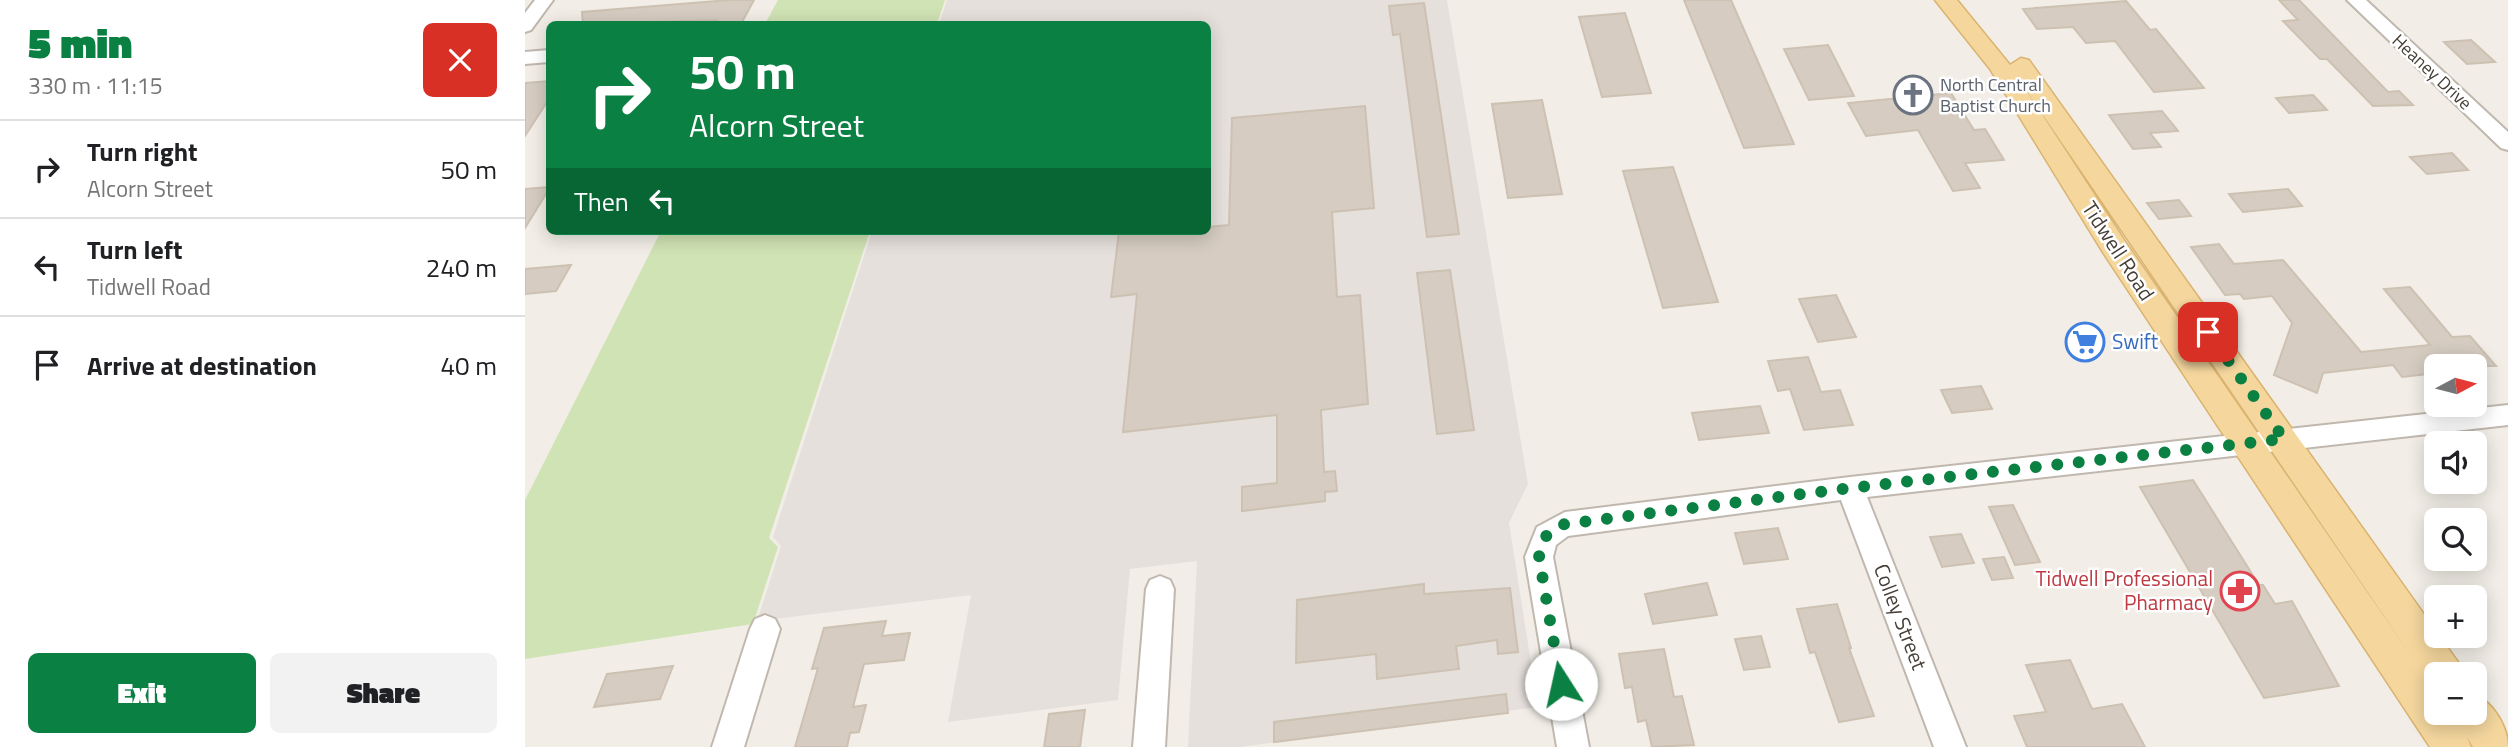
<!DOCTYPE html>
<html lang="en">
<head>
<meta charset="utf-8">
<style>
  :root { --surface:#fff; --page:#f2f2f2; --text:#202124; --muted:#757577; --line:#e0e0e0; --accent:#0b8043 }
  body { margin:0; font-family:"Titillium Web",sans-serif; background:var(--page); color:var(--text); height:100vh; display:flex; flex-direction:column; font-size:26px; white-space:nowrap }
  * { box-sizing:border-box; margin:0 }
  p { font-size:23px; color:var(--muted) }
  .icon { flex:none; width:38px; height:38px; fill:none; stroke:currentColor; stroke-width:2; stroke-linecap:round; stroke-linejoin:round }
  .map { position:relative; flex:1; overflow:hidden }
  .drawer { display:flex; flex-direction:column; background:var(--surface); width:525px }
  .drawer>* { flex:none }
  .banner { position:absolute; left:21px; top:21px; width:665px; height:214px; border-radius:10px; box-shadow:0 4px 18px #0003; background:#0b8043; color:#fff; overflow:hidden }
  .needle { width:46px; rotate:83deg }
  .fabs { position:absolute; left:1899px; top:354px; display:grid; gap:14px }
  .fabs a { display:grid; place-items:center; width:63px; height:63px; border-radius:10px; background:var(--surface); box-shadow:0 4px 18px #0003; font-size:35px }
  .pin { position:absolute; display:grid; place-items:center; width:60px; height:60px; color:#fff; margin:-30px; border-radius:14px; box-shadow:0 4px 10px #0006 }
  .me { position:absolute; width:77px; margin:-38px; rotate:350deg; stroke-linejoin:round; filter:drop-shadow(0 0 5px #0008) }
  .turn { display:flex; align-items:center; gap:24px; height:147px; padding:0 28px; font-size:32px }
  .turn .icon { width:91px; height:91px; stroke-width:2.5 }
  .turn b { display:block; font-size:49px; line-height:60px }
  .then { display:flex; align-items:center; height:66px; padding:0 28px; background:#0003; gap:14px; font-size:26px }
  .round { display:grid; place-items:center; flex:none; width:74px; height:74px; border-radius:10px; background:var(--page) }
  .overview { display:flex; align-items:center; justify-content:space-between; height:119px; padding:0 28px }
  h1 { font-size:42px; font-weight:800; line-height:52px; color:var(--accent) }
  .button { display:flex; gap:14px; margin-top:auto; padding:14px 28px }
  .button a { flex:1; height:80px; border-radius:10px; background:var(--accent); color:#fff; font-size:28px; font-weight:800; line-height:80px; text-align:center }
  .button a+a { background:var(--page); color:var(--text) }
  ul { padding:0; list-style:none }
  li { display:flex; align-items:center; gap:21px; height:98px; padding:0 28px; border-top:2px solid var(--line) }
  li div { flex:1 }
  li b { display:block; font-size:26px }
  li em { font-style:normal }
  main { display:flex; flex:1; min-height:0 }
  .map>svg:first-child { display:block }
  .industrial { fill:#e5e0dc }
  .green { fill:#d0e3b4 }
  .building { fill:#d6ccc1; stroke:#cdc1b2; stroke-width:2 }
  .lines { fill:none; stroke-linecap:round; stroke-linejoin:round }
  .minor-casing { stroke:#c0b8ae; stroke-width:4 }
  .major-casing { stroke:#d9b36f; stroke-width:3 }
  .minor { fill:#fff; fill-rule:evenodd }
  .major { fill:#f5d79e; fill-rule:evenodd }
  .route { stroke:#0b8043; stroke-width:12; stroke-dasharray:0 21.6 }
  .labels { text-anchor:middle; stroke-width:5; stroke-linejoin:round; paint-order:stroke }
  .far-street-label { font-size:18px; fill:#453e37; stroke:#fff }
  .far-worship-label { font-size:18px; fill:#5b616d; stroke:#fff; text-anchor:start }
  .street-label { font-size:21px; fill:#453e37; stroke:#fff }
  .shop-label { font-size:21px; fill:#366cbe; stroke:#fff; text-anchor:start }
  .health-label { font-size:21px; fill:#be3a42; stroke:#fff; text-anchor:end }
</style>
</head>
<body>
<main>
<section class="drawer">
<div class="overview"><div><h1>5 min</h1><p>330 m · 11:15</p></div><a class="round" style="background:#d93025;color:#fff"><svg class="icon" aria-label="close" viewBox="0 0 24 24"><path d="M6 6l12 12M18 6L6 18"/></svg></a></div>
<ul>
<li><svg class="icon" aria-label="right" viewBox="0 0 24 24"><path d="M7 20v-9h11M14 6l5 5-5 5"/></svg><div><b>Turn right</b><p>Alcorn Street</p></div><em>50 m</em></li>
<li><svg class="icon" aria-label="left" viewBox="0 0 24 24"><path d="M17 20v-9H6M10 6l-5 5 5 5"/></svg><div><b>Turn left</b><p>Tidwell Road</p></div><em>240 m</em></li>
<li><svg class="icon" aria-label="arrive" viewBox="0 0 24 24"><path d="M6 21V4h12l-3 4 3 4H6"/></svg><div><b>Arrive at destination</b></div><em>40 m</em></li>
</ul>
<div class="button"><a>Exit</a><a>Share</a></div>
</section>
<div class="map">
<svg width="1983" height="747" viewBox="0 0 1983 747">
  <rect width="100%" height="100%" fill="#f2eee7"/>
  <!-- industrial -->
  <path class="industrial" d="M422 0H922L1003 484 984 523 1013 707 715 747H663L672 561 605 569 593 700 423 722 446 595 232 621 256 546 248 537 347 231H682V24H414Z"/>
  <!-- green -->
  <g class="green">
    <path d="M253 0H420L412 24H240Z"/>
    <path d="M136 231H345L244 538 253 547 228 624 0 659V500Z"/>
  </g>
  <!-- building -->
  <g class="building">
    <path d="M204 0H229L216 24H190L192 20 58 24 57 12Z"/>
    <path d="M1159 0H1206L1269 144 1219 148Z"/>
    <path d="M1754 0H1774L1863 92 1874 91 1888 105 1848 106 1802 59H1795L1758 21 1773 20Z"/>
    <path d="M1601 1 1625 30 1631 29 1679 88 1629 92 1590 41 1561 43 1548 27 1512 29 1498 9Z"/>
    <path d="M899 3 934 234 902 237 875 34 868 35 864 6Z"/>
    <path d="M1100 13 1126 93 1077 97 1054 17Z"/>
    <path d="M1946 40 1970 62 1942 64 1919 42Z"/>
    <path d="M1303 45 1329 96 1284 100 1259 49Z"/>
    <path d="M24 81V99L0 136V83Z"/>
    <path d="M1426 93 1449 130 1460 129 1479 160 1440 163 1455 188 1428 191 1393 130 1341 136 1323 103Z"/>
    <path d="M1788 95 1802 110 1764 113 1751 98Z"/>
    <path d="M1017 100 1037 194 983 198 967 104Z"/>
    <path d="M840 106 849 208 807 212 812 297 835 295 843 404 796 410 799 472 810 471 812 491 800 492V501L717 511V487L752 483V415L598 432 612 294 586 297 594 231H682V227L704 225 707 118Z"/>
    <path d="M1637 111 1653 131 1625 133 1636 147 1608 149 1584 115Z"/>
    <path d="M1927 153 1943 170 1902 174 1885 157Z"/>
    <path d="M1148 167 1193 302 1138 308 1098 171Z"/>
    <path d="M24 187V189L0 228V189Z"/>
    <path d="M1763 189 1777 206 1718 212 1704 194Z"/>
    <path d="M1654 200 1666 216 1634 219 1622 203Z"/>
    <path d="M1694 244 1709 264 1758 260 1836 352 1905 345 1859 289 1885 287 1927 337 1945 336 1971 366H1911V373L1877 377 1868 365 1798 373 1792 393 1749 375 1767 323 1747 296 1719 299 1715 294 1700 295 1666 247Z"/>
    <path d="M46 265 31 291 0 294V269Z"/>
    <path d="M925 270 949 430 912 434 892 273Z"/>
    <path d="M1311 295 1331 337 1293 342 1274 299Z"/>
    <path d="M1283 357 1296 392 1315 390 1328 425 1279 430 1265 389 1253 391 1243 361Z"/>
    <path d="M1456 386 1467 409 1427 413 1416 390Z"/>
    <path d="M1235 406 1244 433 1174 440 1167 413Z"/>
    <path d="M1668 480 1734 585H1738L1750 604 1767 601 1814 686 1739 698 1615 487Z"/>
    <path d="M1488 505 1515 562 1490 565 1464 507Z"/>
    <path d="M1253 528 1263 559 1219 564 1210 533Z"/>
    <path d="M1436 534 1449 563 1417 567 1405 537Z"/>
    <path d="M1479 557 1488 578 1467 580 1458 559Z"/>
    <path d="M1182 583 1192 615 1128 624 1120 594Z"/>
    <path d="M899 584V594L985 588 993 652 973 654 972 640 931 646 934 669 852 679 851 654 771 663 772 600Z"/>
    <path d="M1312 604 1326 648H1324L1349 716 1314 722 1290 652 1285 653 1272 609Z"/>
    <path d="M361 621 357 636 385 633 379 660 339 664 328 707 341 705 334 732 325 733 322 747H270L293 668 287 669 299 628Z"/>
    <path d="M1236 636 1245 667 1219 670 1210 639Z"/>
    <path d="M1139 649 1149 697 1157 696 1169 745 1127 747 1121 720 1113 722 1107 687 1100 688 1094 654Z"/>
    <path d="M1545 660 1567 709 1597 704 1620 747H1502L1489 716 1521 712 1501 665Z"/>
    <path d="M148 666 135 699 69 707 82 674Z"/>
    <path d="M981 694 983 713 749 742V722Z"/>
    <path d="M560 710 555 747H519L524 714Z"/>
  </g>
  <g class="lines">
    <defs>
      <g id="minor">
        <path d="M10 0H28L6 30 0 32V13Z"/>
        <path d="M1822 0H1841L1983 132V150L1976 148Z"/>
        <path d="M24 50V62L0 64V52Z"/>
        <path d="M1983 405V425L1342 497 1441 747H1409L1316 500 1043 536 1031 545 1028 557 1064 747H1032L1000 557 1012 527 1040 512 1325 477Z"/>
        <path d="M635 576 645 580 649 589 640 747H608L621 589 625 580Z"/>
        <path d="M240 615 250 619 255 629 219 747H187L225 629 230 619Z"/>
      </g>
      <path id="major" d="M1410 0H1432L1485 65 1496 58 1504 60 1933 662 1938 674H1911V688L1908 686 1911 691V712H1926L1933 724 1929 712H1950V695C1968 702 1983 727 1983 747H1948L1942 737 1946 747H1905L1579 254 1465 69ZM1495 81 1887 657 1599 240Z"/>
    </defs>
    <!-- minor casing -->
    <use href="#minor" class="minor-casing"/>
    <!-- major casing -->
    <use href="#major" class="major-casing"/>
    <!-- minor -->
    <use href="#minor" class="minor"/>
    <!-- major -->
    <use href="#major" class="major"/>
  </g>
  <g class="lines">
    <!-- route -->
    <path class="route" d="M1036 684 1014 557C1017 538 1022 531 1040 524L1325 488 1759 439 1683 332"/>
  </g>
  <!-- icons -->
  <defs>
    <symbol id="church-ring" viewBox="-11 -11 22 22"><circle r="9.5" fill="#fff" stroke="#6b7280" stroke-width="1.5"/><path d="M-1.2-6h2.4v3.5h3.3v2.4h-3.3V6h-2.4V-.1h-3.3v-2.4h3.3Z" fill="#6b7280"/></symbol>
    <symbol id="supermarket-ring" viewBox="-11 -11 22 22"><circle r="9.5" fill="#fff" stroke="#3f7fe0" stroke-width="1.5"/><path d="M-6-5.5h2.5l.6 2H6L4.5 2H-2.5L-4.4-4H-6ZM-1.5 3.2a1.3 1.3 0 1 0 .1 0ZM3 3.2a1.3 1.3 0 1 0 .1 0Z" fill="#3f7fe0"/></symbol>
    <symbol id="pharmacy-ring" viewBox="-11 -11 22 22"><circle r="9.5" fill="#fff" stroke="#e0444e" stroke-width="1.5"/><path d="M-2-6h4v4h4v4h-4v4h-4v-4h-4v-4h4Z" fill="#e0444e"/></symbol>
  </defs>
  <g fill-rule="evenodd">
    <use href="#church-ring" x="1366" y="73" width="44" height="44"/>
    <use href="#supermarket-ring" x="1538" y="320" width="44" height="44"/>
    <use href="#pharmacy-ring" x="1693" y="569" width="44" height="44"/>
  </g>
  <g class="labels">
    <!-- far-street labels -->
    <g class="far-street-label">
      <text transform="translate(1907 72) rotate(43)" y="6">Heaney Drive</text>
    </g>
    <!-- far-worship labels -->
    <g class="far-worship-label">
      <text x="1415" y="91">North Central<tspan x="1415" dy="21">Baptist Church</tspan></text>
    </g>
    <!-- street labels -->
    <g class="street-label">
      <text transform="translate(1593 251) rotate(57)" y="7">Tidwell Road</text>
      <text transform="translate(1375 617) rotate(69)" y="7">Colley Street</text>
    </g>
    <!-- shop labels -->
    <g class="shop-label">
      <text x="1587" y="349">Swift</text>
    </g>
    <!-- health labels -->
    <g class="health-label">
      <text x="1688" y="586">Tidwell Professional<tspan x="1688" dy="24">Pharmacy</tspan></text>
    </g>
  </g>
</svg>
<div class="fabs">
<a><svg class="needle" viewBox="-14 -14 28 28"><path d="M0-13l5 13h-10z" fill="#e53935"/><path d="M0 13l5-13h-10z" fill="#757577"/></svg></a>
<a><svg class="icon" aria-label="sound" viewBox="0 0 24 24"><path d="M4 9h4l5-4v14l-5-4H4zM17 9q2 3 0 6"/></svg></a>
<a><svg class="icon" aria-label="search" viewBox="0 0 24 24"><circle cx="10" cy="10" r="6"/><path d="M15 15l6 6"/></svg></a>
<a>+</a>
<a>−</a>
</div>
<div class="pin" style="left:1683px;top:332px;background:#d93025"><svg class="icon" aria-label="arrive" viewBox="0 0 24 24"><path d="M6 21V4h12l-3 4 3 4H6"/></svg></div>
<svg class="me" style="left:1036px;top:684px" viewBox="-20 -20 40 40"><circle r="19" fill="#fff"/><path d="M0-13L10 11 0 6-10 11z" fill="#0b8043"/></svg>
<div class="banner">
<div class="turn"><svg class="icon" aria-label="right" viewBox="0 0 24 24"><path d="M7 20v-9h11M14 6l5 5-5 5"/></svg><div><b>50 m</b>Alcorn Street</div></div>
<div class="then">Then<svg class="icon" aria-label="left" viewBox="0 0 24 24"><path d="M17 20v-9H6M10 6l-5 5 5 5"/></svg></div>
</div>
</div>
</main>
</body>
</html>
